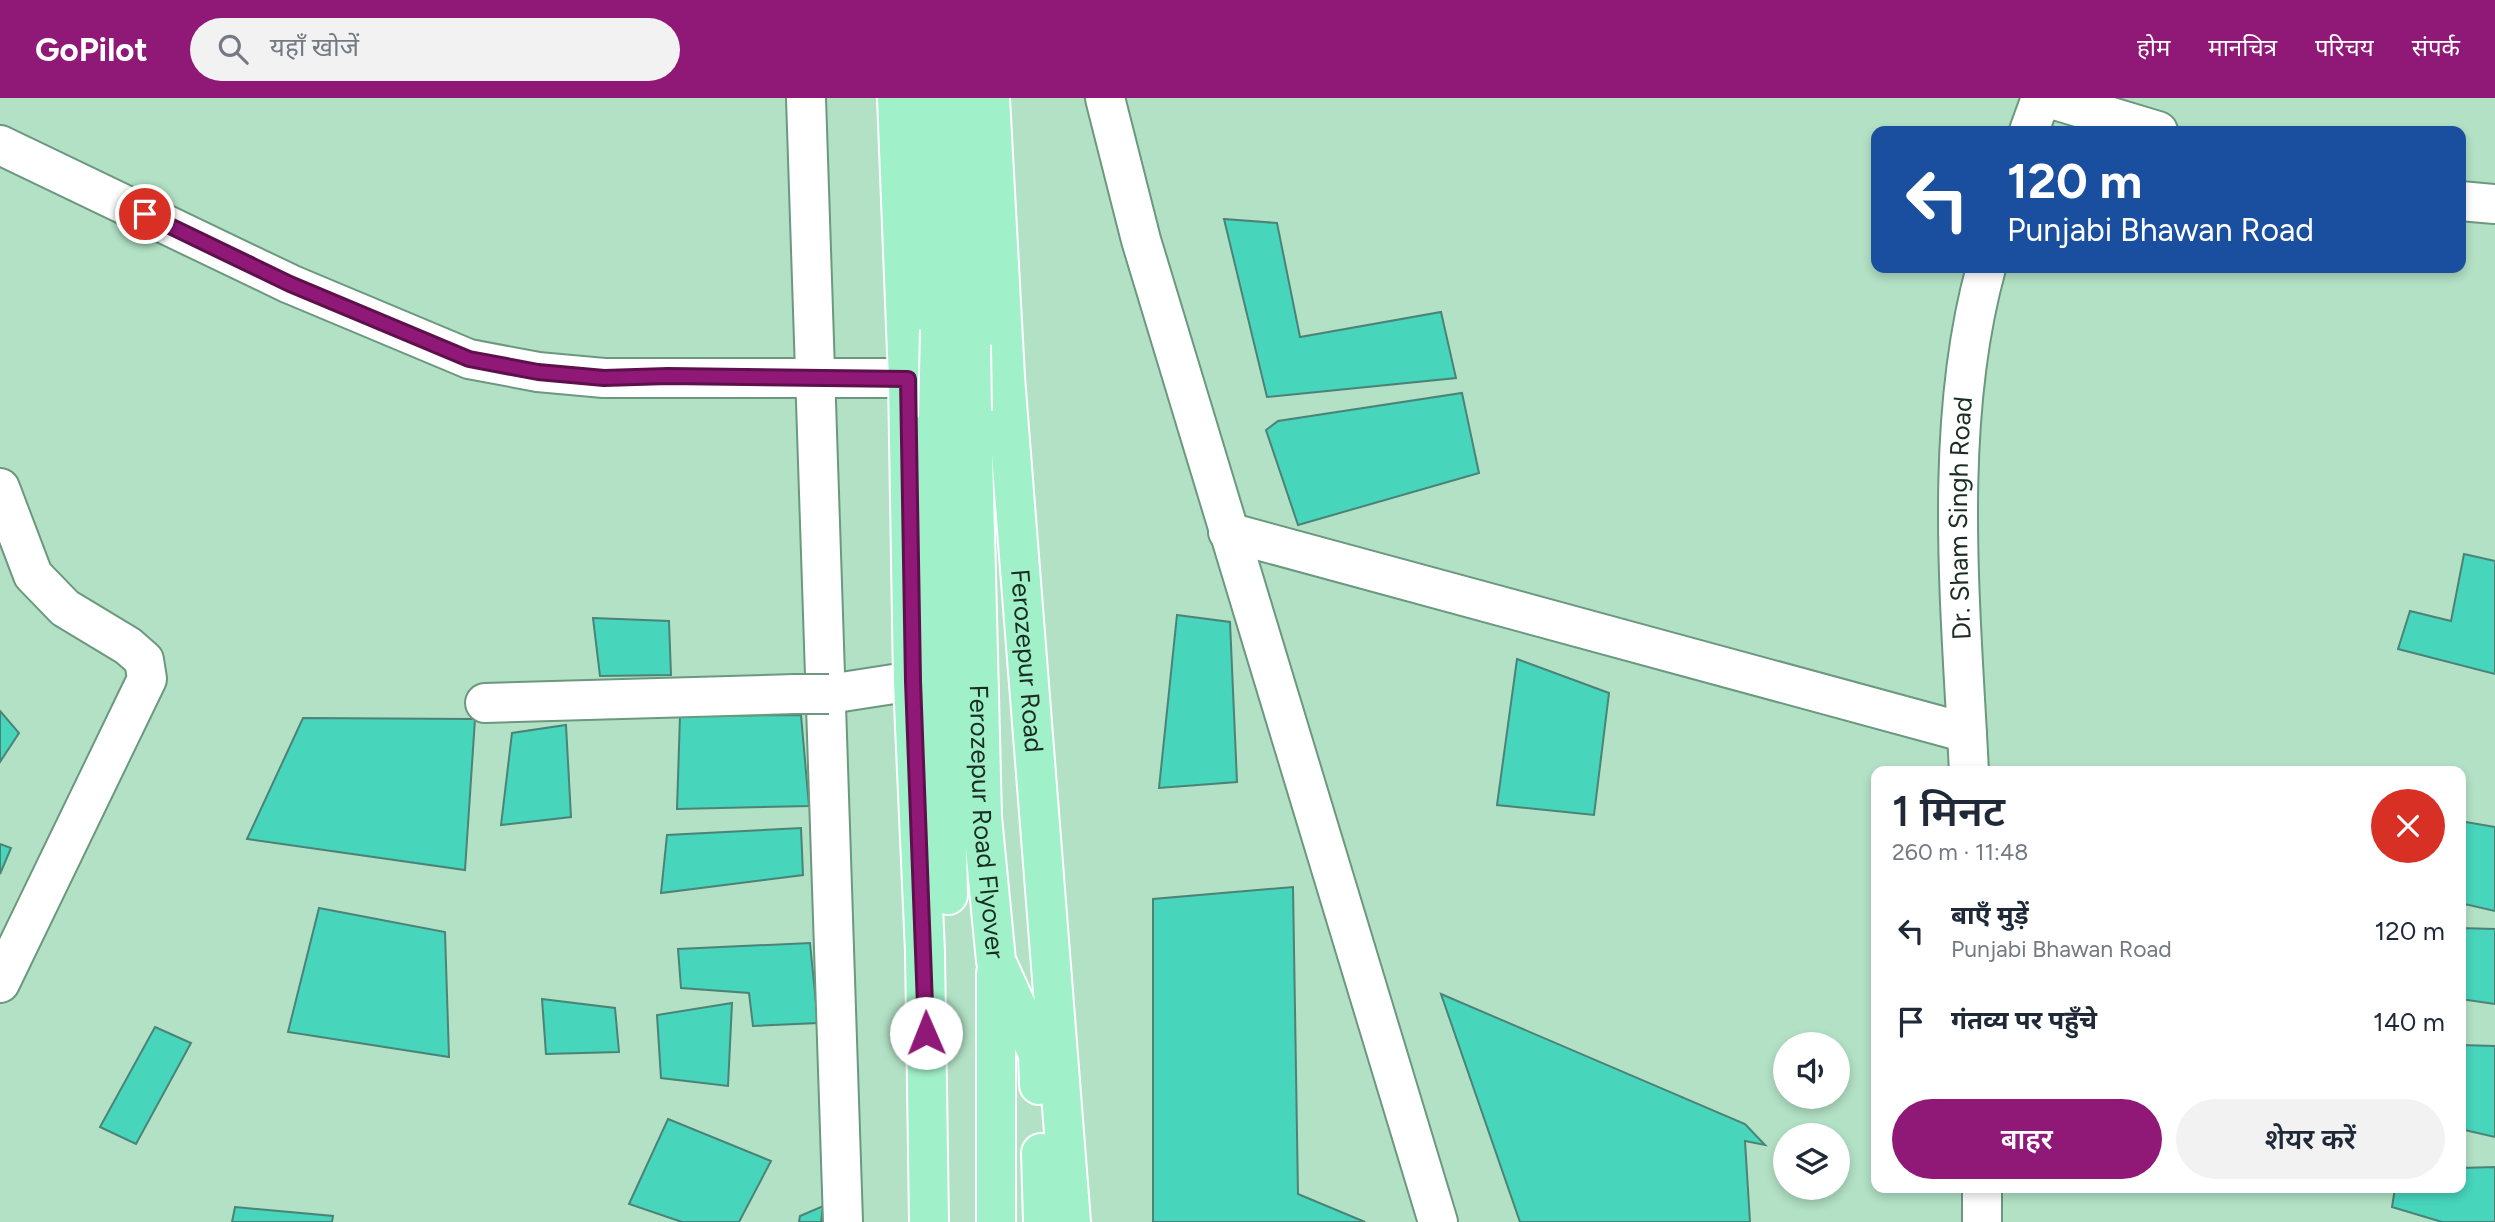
<!DOCTYPE html>
<html lang="hi">
<head>
<meta charset="utf-8">
<style>
  :root { --surface:#fff; --page:#f2f2f3; --text:#1f2937; --muted:#747a83; --accent:#901876 }
  body { margin:0; font-family:Figtree,"Noto Sans Devanagari",sans-serif; background:var(--page); color:var(--text); height:100vh; display:flex; flex-direction:column; font-size:26px; white-space:nowrap }
  * { box-sizing:border-box; margin:0 }
  p { font-size:23px; color:var(--muted) }
  .icon { flex:none; width:38px; height:38px; fill:none; stroke:currentColor; stroke-width:2; stroke-linecap:round; stroke-linejoin:round }
  .map { position:relative; flex:1; overflow:hidden }
  .drawer { position:absolute; left:1871px; top:668px; width:595px; height:427px; display:flex; flex-direction:column; background:var(--surface); border-radius:14px; box-shadow:0 4px 10px #0003 }
  .drawer>* { flex:none }
  .hud { position:absolute; left:1871px; top:28px; width:595px; height:147px; border-radius:14px; box-shadow:0 4px 10px #0003; background:#1a4fa0; color:#fff; overflow:hidden }
  .buttons { position:absolute; left:1773px; top:934px; display:grid; gap:14px }
  .buttons a { display:grid; place-items:center; width:77px; height:77px; border-radius:50%; background:var(--surface); box-shadow:0 4px 10px #0003; font-size:35px }
  .pin { position:absolute; display:grid; place-items:center; width:60px; height:60px; color:#fff; margin:-30px; border:4px solid #fff; border-radius:50%; box-shadow:0 2px 7px #0007 }
  .me { position:absolute; width:77px; margin:-38px; rotate:359deg; stroke-linejoin:round; filter:drop-shadow(0 0 5px #0008) }
  .turn { display:flex; align-items:center; gap:24px; height:147px; padding:0 21px; font-size:32px }
  .turn .icon { width:91px; height:91px; stroke-width:2.5 }
  .turn b { display:block; font-size:49px; line-height:60px }
  .round { display:grid; place-items:center; flex:none; width:74px; height:74px; border-radius:37px; background:var(--page) }
  .headline { display:flex; align-items:center; justify-content:space-between; height:119px; padding:0 21px }
  h1 { font-size:42px; font-weight:600; line-height:52px }
  .cta { display:flex; gap:14px; margin-top:auto; padding:14px 21px }
  .cta a { flex:1; height:80px; border-radius:42px; background:var(--accent); color:#fff; font-size:28px; font-weight:600; line-height:80px; text-align:center }
  .cta a+a { background:var(--page); color:var(--text) }
  ul { padding:0; list-style:none }
  li { display:flex; align-items:center; gap:21px; height:91px; padding:0 21px }
  li div { flex:1 }
  li b { display:block; font-size:26px }
  li em { font-style:normal }
  header { display:flex; align-items:center; gap:42px; box-sizing:border-box; height:98px; padding:0 35px; background:var(--accent); color:#fff }
  header strong { font-size:33px }
  nav { display:flex; gap:38px; margin-inline-start:auto; font-size:24px }
  .search { width:490px; height:63px; background:var(--page); display:flex; align-items:center; gap:18px; box-sizing:border-box; padding:0 24px; border-radius:38px; color:var(--muted); font-size:26px }
  .map>svg:first-child { display:block }
  .building { fill:#47d5bc; stroke:#4b8377; stroke-width:2 }
  .lines { fill:none; stroke-linecap:round; stroke-linejoin:round }
  .minor-casing { stroke:#6b987e; stroke-width:42 }
  .major-casing { stroke:#fff; stroke-width:42 }
  .minor { stroke:#fff; stroke-width:38 }
  .major { stroke:#a0f1c9; stroke-width:38 }
  .minor-bridge-casing { stroke:#6b987e; stroke-width:42; stroke-linecap:butt }
  .major-bridge-casing { stroke:#fff; stroke-width:42; stroke-linecap:butt }
  .minor-bridge { stroke:#fff; stroke-width:38 }
  .major-bridge { stroke:#a0f1c9; stroke-width:38 }
  .route-casing { stroke:#5e104d; stroke-width:18 }
  .route { stroke:#901876; stroke-width:12 }
  .labels { text-anchor:middle; stroke-width:6; stroke-linejoin:round; paint-order:stroke }
  .street-label { font-size:26px; fill:#1b2d23; stroke:#e4fbed }
</style>
</head>
<body>
<header>
<strong>GoPilot</strong>
<div class="search"><svg class="icon" aria-label="search" viewBox="0 0 24 24"><circle cx="10" cy="10" r="6"/><path d="M15 15l6 6"/></svg>यहाँ खोजें</div>
<nav><a>होम</a><a>मानचित्र</a><a>परिचय</a><a>संपर्क</a></nav>
</header>
<div class="map">
<svg width="2495" height="1124" viewBox="0 0 2495 1124">
  <rect width="100%" height="100%" fill="#b2e1c5"/>
  <!-- building -->
  <g class="building">
    <path d="M1224 121 1277 125 1300 239 1441 214 1456 280 1267 299Z"/>
    <path d="M1462 295 1479 375 1298 427 1266 332 1278 323Z"/>
    <path d="M2464 456 2495 463V576L2398 551 2410 513 2451 523Z"/>
    <path d="M1177 517 1230 524 1237 684 1159 690Z"/>
    <path d="M593 520 669 523 671 577 600 578Z"/>
    <path d="M1517 561 1609 595 1594 717 1497 707Z"/>
    <path d="M0 613 19 635 0 664Z"/>
    <path d="M801 617 809 708 677 711 680 618Z"/>
    <path d="M303 620 475 621 465 772 247 741Z"/>
    <path d="M566 627 571 719 501 727 512 635Z"/>
    <path d="M2460 723 2495 729V813L2460 805Z"/>
    <path d="M801 730 803 777 661 795 667 737Z"/>
    <path d="M0 746 11 750 0 776Z"/>
    <path d="M1293 789 1298 1096 1365 1124H1153V801Z"/>
    <path d="M319 810 445 834 449 959 288 934Z"/>
    <path d="M2460 830 2495 831V906L2460 901Z"/>
    <path d="M810 845 818 925 753 928 749 895 681 890 678 851Z"/>
    <path d="M1441 896 1745 1026 1765 1047 1745 1043 1750 1124H1520Z"/>
    <path d="M542 901 615 910 619 954 546 956Z"/>
    <path d="M732 905 728 988 661 980 657 917Z"/>
    <path d="M155 929 191 945 136 1046 100 1029Z"/>
    <path d="M2460 947 2495 948V1039L2460 1031Z"/>
    <path d="M668 1021 771 1063 739 1124H682L629 1106Z"/>
    <path d="M2495 1069V1124H2442L2392 1109 2395 1090H2460V1070Z"/>
    <path d="M823 1108 821 1124H799L800 1118Z"/>
    <path d="M235 1109 333 1118 332 1124H232Z"/>
  </g>
  <g class="lines">
    <defs>
      <g id="minor">
        <path d="M806 0 843 1124"/>
        <path d="M1105 0 1141 142 1438 1124"/>
        <path d="M2048 0 2158 33"/>
        <path d="M2029 33 2041 0"/>
        <path d="M0 47 290 186 469 261 538 274 604 280H940"/>
        <path d="M2460 103 2495 106"/>
        <path d="M0 390 33 477 65 510 128 548 144 562 147 581 0 885"/>
        <path d="M1228 434 1967 635"/>
        <path d="M829 596 913 583"/>
        <path d="M485 605 795 596"/>
        <path id="s1" d="M1969 674C1961 511 1942 329 1986 170"/>
        <path d="M1982 1090V1124"/>
      </g>
      <g id="major">
        <path d="M897 0 908 281 913 583 925 854 929 1124"/>
        <path d="M928 0 940 232"/>
        <path d="M958 0 971 247"/>
        <path id="s2" d="M990 0 1005 279 1071 1124"/>
        <path id="s3" d="M972 313 982 719 996 863 1038 956 1039 987"/>
        <path d="M938 320 948 797"/>
        <path d="M996 875V1124"/>
        <path d="M1041 1055 1043 1124"/>
      </g>
    </defs>
    <!-- minor casing -->
    <use href="#minor" class="minor-casing"/>
    <!-- major casing -->
    <use href="#major" class="major-casing"/>
    <!-- minor -->
    <use href="#minor" class="minor"/>
    <!-- major -->
    <use href="#major" class="major"/>
    <defs>
      <path id="minor-bridge" d="M795 596H829"/>
      <g id="major-bridge">
        <path d="M971 247 972 313"/>
        <path d="M938 320 940 232"/>
      </g>
    </defs>
    <!-- minor-bridge casing -->
    <use href="#minor-bridge" class="minor-bridge-casing"/>
    <!-- major-bridge casing -->
    <use href="#major-bridge" class="major-bridge-casing"/>
    <!-- minor-bridge -->
    <use href="#minor-bridge" class="minor-bridge"/>
    <!-- major-bridge -->
    <use href="#major-bridge" class="major-bridge"/>
  </g>
  <g class="lines">
    <defs>
      <path id="route" d="M145 116 290 186 469 261 538 274 604 280 668 278 908 281 913 583 926 935"/>
    </defs>
    <!-- route casing -->
    <use href="#route" class="route-casing"/>
    <!-- route -->
    <use href="#route" class="route"/>
  </g>
  <g class="labels">
    <!-- street labels -->
    <g class="street-label">
      <text dy="9" stroke="none"><textPath href="#s1" startOffset="254">Dr. Sham Singh Road</textPath></text>
      <text dy="9" stroke="none"><textPath href="#s2" startOffset="564">Ferozepur Road</textPath></text>
      <text dy="9" stroke="none"><textPath href="#s3" startOffset="411">Ferozepur Road Flyover</textPath></text>
    </g>
  </g>
</svg>
<div class="buttons">
<a><svg class="icon" aria-label="sound" viewBox="0 0 24 24"><path d="M4 9h4l5-4v14l-5-4H4zM17 9q2 3 0 6"/></svg></a>
<a><svg class="icon" aria-label="layers" viewBox="0 0 24 24"><path d="M12 4l9 5-9 5-9-5zM3 14l9 5 9-5"/></svg></a>
</div>
<div class="pin" style="left:145px;top:116px;background:#d93025"><svg class="icon" aria-label="arrive" viewBox="0 0 24 24"><path d="M6 21V4h12l-3 4 3 4H6"/></svg></div>
<svg class="me" style="left:926px;top:935px" viewBox="-20 -20 40 40"><circle r="19" fill="#fff"/><path d="M0-13L10 11 0 6-10 11z" fill="#901876"/></svg>
<div class="hud">
<div class="turn"><svg class="icon" aria-label="left" viewBox="0 0 24 24"><path d="M17 20v-9H6M10 6l-5 5 5 5"/></svg><div><b>120 m</b>Punjabi Bhawan Road</div></div>
</div>
<section class="drawer">
<div class="headline"><div><h1>1 मिनट</h1><p>260 m · 11:48</p></div><a class="round" style="background:#d93025;color:#fff"><svg class="icon" aria-label="close" viewBox="0 0 24 24"><path d="M6 6l12 12M18 6L6 18"/></svg></a></div>
<ul>
<li><svg class="icon" aria-label="left" viewBox="0 0 24 24"><path d="M17 20v-9H6M10 6l-5 5 5 5"/></svg><div><b>बाएँ मुड़ें</b><p>Punjabi Bhawan Road</p></div><em>120 m</em></li>
<li><svg class="icon" aria-label="arrive" viewBox="0 0 24 24"><path d="M6 21V4h12l-3 4 3 4H6"/></svg><div><b>गंतव्य पर पहुँचे</b></div><em>140 m</em></li>
</ul>
<div class="cta"><a>बाहर</a><a>शेयर करें</a></div>
</section>
</div>
</body>
</html>
